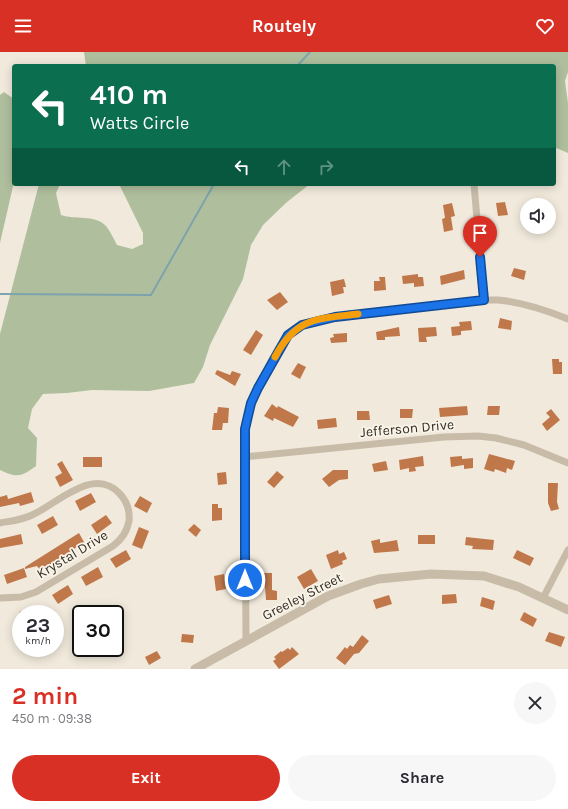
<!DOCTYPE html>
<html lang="en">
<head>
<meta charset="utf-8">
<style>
  :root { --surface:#fff; --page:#f7f7f7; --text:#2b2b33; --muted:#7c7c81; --accent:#d93025 }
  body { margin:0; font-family:Karla,sans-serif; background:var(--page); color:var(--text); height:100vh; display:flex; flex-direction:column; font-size:15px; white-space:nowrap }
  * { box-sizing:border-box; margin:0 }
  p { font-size:13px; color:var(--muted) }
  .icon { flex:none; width:22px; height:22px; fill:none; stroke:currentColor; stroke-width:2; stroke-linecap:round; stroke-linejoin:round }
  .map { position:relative; height:617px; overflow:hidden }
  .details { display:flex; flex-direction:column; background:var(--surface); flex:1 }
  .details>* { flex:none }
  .guide { position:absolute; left:12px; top:12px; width:544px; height:122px; border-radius:4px; box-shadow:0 2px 10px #0003; background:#0b6e4f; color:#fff; overflow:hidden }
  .buttons { position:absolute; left:520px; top:146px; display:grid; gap:8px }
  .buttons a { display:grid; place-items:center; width:36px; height:36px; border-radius:50%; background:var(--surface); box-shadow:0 2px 10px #0003; font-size:20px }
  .speed { position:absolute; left:12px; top:553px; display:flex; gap:8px; font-size:20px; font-weight:700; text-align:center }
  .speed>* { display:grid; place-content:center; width:52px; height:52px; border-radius:50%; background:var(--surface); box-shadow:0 2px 10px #0003; line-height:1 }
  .speed small { font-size:10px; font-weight:400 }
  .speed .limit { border:2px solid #111; border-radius:6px; background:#fff; color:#111 }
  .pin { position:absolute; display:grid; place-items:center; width:34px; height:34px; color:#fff; margin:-41px -17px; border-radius:50% 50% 50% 0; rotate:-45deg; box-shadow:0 0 4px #0007 }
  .pin .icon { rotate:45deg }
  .me { position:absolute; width:44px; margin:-22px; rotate:0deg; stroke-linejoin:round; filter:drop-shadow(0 0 3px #0008) }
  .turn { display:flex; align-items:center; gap:14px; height:84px; padding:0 12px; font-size:18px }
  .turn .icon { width:52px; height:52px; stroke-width:2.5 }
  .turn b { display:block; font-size:28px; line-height:34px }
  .lanes { display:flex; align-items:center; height:38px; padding:0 12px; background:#0003; justify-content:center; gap:20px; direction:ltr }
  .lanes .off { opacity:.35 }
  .round { display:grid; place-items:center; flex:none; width:42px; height:42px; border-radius:21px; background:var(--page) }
  .summary { display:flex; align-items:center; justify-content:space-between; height:68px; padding:0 12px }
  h1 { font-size:24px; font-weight:700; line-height:30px; color:var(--accent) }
  .cta { display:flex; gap:8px; margin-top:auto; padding:8px 12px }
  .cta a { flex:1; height:46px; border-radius:24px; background:var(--accent); color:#fff; font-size:16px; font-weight:700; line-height:46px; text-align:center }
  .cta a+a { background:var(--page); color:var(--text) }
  header { display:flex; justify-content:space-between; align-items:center; height:52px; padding:0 12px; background:var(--accent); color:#fff; font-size:18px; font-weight:700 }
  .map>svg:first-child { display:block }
  .green { fill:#afbf9d }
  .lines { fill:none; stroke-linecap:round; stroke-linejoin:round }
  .stream { stroke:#7da3ac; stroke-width:2 }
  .building { fill:#c0784b }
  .minor { stroke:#c8bca9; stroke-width:7 }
  .tertiary { stroke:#c8bca9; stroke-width:9 }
  .route-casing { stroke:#114b97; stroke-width:10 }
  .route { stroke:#1a73e8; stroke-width:7 }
  .slow { stroke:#f59e0b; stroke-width:7 }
  .labels { text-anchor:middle; stroke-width:3.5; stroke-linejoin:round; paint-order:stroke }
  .street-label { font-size:14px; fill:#362e28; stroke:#f9f4e8 }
</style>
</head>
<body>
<header><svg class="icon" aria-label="menu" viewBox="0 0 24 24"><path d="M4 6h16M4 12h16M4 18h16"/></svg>Routely<svg class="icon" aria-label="heart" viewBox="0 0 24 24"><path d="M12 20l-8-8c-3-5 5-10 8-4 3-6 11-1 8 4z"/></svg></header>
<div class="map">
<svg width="568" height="617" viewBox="0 0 568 617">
  <rect width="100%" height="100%" fill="#f1eadc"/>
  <!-- green -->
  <g class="green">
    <path d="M84 0H568V20L565 29 568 51V101L554 95V14H86Z"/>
    <path d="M4 40 14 47V130L0 191V43Z"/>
    <path d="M39 132H60L56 141 61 163C75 168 95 162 106 174 110 179 114 187 117 193L132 197 143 192V181L119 132H310L287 150 263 173 251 193 243 227 210 293 203 315 194 331 149 339 92 338 67 341 43 342 32 357 28 376 37 386 36 414C21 425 17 426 0 418V282Z"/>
  </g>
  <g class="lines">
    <!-- stream -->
    <g class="stream">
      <path d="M297 14 310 0"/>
      <path d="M0 242 151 243 214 132"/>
    </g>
  </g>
  <!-- building -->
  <g class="building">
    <path d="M505 150 508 163 498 164 496 151Z"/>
    <path d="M452 151 455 164 451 165 453 178 444 180 442 167 445 166 443 153Z"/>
    <path d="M514 216 526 219 524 228 511 224Z"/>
    <path d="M464 218 465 227 441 233 440 224Z"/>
    <path d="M418 222V225H423L424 234 414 235V231L403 232 402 224Z"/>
    <path d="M379 225H385L386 238 374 239V229H380Z"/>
    <path d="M344 227 346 235H343L344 241 332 244 330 230Z"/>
    <path d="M280 240 288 250 277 258 267 248Z"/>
    <path d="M500 266 512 269 511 278 498 276Z"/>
    <path d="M471 269 472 278 461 279V283L452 284 451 275 460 274 459 270Z"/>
    <path d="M399 275 400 284 385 285V288H377L376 280Z"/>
    <path d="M436 275 437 284 426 285 427 290H419L418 276Z"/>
    <path d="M256 278 263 283 251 303 243 298Z"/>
    <path d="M347 281V290L331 291 330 286 334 285 333 282Z"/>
    <path d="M552 307H559V310H562V322H553Z"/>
    <path d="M298 311 306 315 300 327 291 322Z"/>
    <path d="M217 318 230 323 232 319 241 322 235 334 215 322Z"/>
    <path d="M272 352 277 356 278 354 299 365 293 375 274 366 273 369 264 364Z"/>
    <path d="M467 354 468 363 440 365 439 356Z"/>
    <path d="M488 354H500L499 363H487Z"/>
    <path d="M218 355 229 356 228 371H223L222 378H212L214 361H217Z"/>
    <path d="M400 357H413L412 366H400Z"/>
    <path d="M551 357 560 368 547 379 542 372 550 365 546 361Z"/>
    <path d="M357 359H369L370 368H357Z"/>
    <path d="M336 366 337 375 318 377 317 368Z"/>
    <path d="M489 402 515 409 512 418 507 416 506 421 495 417 494 420 484 417Z"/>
    <path d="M423 404 424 414 415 415 416 419 409 420V416L400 418 399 408Z"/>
    <path d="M462 404V407L473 406V416L464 417V413L451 415 450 405Z"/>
    <rect x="83" y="405" width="19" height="10"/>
    <path d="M62 409 73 428 60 435 55 425 62 421 57 412Z"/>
    <path d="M386 409 388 418 374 420 372 412Z"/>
    <path d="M333 418H348V427L339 428 329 435 322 427Z"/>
    <path d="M277 419 284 425 274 436 267 430Z"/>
    <path d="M226 420 227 432 218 433 217 421Z"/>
    <path d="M548 431H558L557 450 559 457 551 459 548 451Z"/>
    <path d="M31 440 34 450 20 454 19 451 0 455V445L7 443 8 447Z"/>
    <path d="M91 441 96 450 80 459 75 449Z"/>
    <path d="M140 444 152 451 147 461 134 454Z"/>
    <path d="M212 452H218V456H222V468L212 469Z"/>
    <path d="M106 463 112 471 97 482 91 473Z"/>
    <path d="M53 464 58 473 42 482 37 473Z"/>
    <path d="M194 472 201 478 196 485 188 478Z"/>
    <path d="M139 475 149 479 142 497 132 493Z"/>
    <path d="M79 481 84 490 61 506 40 518 37 514 25 517V515Z"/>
    <path d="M21 482 23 492 0 496V487Z"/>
    <rect x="418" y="483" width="17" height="9"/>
    <path d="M466 485 494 488 493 498 472 497 473 494 465 493Z"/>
    <path d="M380 487V491L397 488 399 499 374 501 371 489Z"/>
    <path d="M126 498 131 507 116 516 110 507Z"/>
    <path d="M338 498 339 502 344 500 347 507 342 509 343 512 331 517 326 503Z"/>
    <path d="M517 498 534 506 530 514 513 506Z"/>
    <path d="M98 515 103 525 86 534 81 525Z"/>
    <path d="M24 516 27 525 7 532 4 523Z"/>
    <path d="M311 517 318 529 304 537 297 525Z"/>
    <path d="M264 521H272V538L277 539V548H266Z"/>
    <path d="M224 522 226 537 216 539 214 524Z"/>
    <path d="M68 533 73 542 58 552 52 543Z"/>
    <path d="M456 542 457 551 442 552V543Z"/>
    <path d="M389 543 392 552 376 557 373 548Z"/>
    <path d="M482 545 495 549 493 558 480 554Z"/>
    <path d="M41 554 43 562H19V560Z"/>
    <path d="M524 560 537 567 533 575 520 568Z"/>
    <path d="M549 580 565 585 561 595 545 589Z"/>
    <path d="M182 582 194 583 193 591 181 590Z"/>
    <path d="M362 583 369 589 359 601 354 602 345 613 336 606 345 595 347 597 350 593 353 595Z"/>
    <path d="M292 595 299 602 279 617 273 609 276 607 274 605 281 599 282 600 288 596 290 598Z"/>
    <path d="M157 599 161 606 149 613 145 605Z"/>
  </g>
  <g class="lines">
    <!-- minor -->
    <g class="minor">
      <path d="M474 132 484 248"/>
      <path d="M244 405 444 385 478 384 496 386 524 393 568 411"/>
      <path d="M0 471C11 469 22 468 32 463 57 452 93 414 119 441 127 449 130 459 129 469 127 480 121 488 113 494L36 540 21 545 0 546"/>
      <path d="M543 546 568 498"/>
      <path d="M246 589 245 377C251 352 274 293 294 277 315 261 399 258 428 255 451 252 475 247 498 248 522 250 546 258 568 267"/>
    </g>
    <!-- tertiary -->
    <path class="tertiary" d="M195 617 328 544 361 532 379 527 431 522 484 524 519 535 568 558"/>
  </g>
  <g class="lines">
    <defs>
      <path id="route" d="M245 528V377L251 351 258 336 288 283 302 273 335 265 484 248 480 205"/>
    </defs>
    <!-- route casing -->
    <use href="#route" class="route-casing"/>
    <!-- route -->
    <use href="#route" class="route"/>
    <!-- slow -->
    <path class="slow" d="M275 305C296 265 317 267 358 262"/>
  </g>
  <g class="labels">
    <!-- street labels -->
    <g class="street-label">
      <text transform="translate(407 376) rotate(-5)" y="5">Jefferson Drive</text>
      <text transform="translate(72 502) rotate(-31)" y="5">Krystal Drive</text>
      <text transform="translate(302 544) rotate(-27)" y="5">Greeley Street</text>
    </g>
  </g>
</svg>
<div class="buttons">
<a><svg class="icon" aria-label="sound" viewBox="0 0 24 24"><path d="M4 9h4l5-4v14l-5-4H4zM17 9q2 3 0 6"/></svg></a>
</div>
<div class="speed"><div>23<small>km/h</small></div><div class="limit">30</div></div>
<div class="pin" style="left:480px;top:205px;background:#d93025"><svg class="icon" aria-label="arrive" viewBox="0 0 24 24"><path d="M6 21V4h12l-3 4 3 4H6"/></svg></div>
<svg class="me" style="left:245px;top:528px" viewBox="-20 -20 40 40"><circle r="17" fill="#1a73e8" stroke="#fff" stroke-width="3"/><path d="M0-11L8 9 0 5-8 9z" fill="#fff"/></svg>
<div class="guide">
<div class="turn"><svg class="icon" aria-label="left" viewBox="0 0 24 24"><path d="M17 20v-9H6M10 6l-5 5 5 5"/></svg><div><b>410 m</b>Watts Circle</div></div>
<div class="lanes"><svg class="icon" aria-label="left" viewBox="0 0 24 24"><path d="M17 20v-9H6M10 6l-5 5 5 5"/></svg><svg class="icon off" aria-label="ahead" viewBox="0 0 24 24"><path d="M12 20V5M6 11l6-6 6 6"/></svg><svg class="icon off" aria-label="right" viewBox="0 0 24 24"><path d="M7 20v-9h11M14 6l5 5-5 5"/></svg></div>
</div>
</div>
<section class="details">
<div class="summary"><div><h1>2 min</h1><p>450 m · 09:38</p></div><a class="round"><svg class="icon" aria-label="close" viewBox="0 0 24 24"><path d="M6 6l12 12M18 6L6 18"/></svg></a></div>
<div class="cta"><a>Exit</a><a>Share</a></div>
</section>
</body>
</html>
